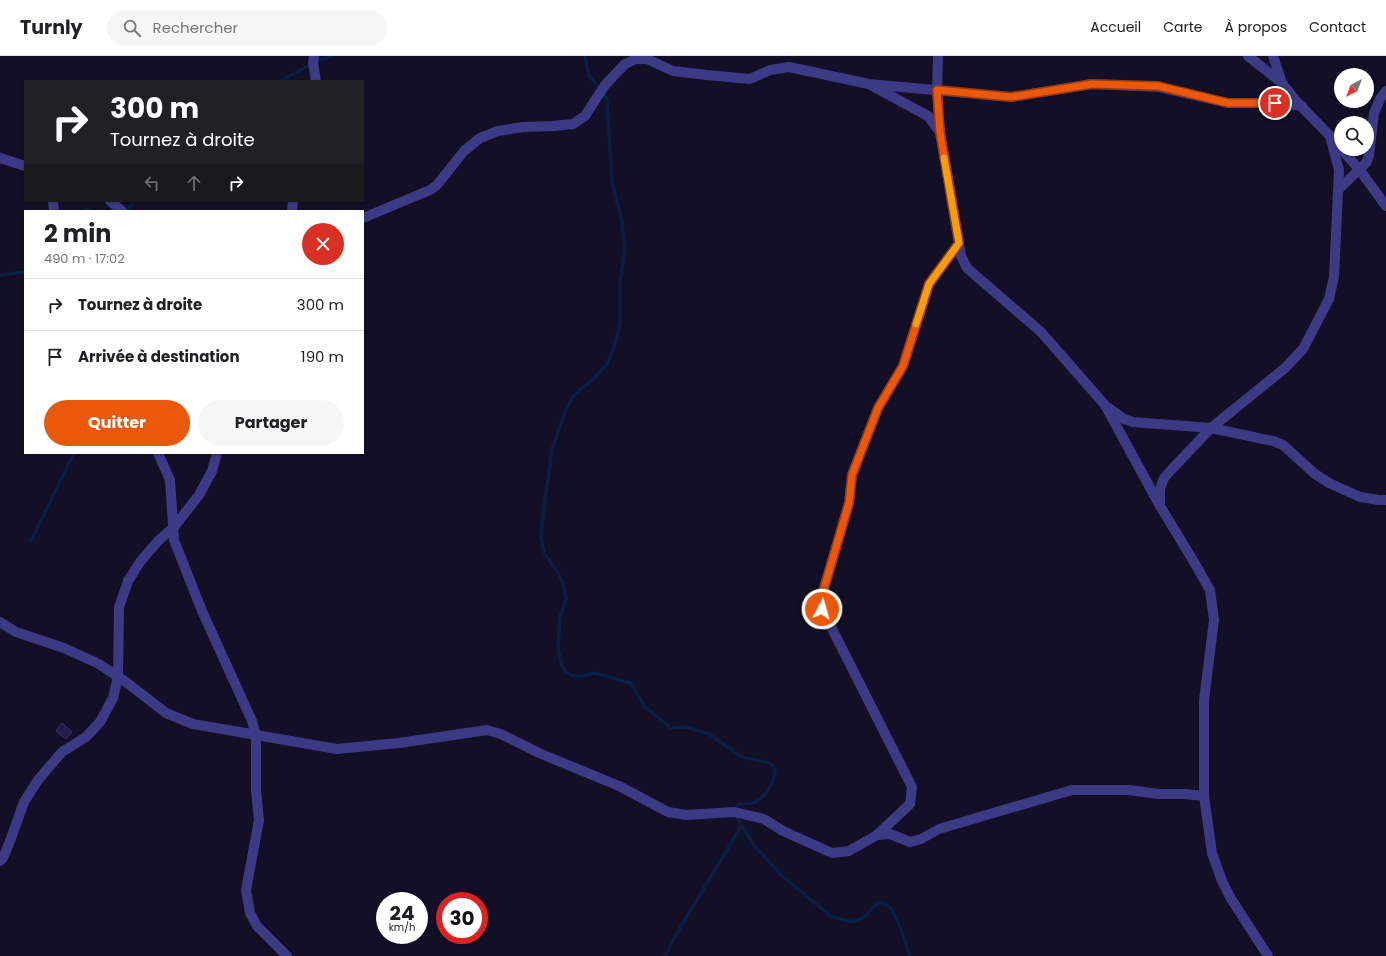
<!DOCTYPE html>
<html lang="fr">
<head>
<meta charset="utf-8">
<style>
  :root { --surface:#fff; --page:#f6f6f6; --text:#202124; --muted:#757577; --line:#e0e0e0; --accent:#ea580c }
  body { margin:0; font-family:Poppins,sans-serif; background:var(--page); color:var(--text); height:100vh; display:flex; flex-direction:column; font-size:15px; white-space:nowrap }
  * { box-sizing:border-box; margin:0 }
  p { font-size:13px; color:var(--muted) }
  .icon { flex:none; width:22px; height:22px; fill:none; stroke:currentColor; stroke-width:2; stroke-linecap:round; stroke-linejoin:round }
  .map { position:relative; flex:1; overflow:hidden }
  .details { position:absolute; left:24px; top:154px; width:340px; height:244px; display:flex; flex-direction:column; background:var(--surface); border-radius:0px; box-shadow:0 1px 3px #0004 }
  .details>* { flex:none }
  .top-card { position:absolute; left:24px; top:24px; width:340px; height:122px; border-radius:0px; box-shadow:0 1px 3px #0004; background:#202124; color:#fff; overflow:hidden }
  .needle { width:26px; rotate:222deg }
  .fabs { position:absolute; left:1334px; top:12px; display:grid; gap:8px }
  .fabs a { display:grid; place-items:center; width:40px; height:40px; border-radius:50%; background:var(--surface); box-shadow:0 1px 3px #0004; font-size:20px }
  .speed { position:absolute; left:376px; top:836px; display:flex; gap:8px; font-size:20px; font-weight:700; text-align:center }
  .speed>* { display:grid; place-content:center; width:52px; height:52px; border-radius:50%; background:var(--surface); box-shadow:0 1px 3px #0004; line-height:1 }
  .speed small { font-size:10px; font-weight:400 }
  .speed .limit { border:6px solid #d22; background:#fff; color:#111 }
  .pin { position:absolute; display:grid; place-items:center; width:34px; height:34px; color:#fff; margin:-17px; border:2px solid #fff; border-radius:50%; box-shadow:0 1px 4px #0007 }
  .me { position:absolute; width:44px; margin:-22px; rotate:6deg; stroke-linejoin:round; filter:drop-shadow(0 0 3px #0008) }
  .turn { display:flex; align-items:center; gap:14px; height:84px; padding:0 20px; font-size:18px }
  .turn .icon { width:52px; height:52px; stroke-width:2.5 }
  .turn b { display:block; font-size:28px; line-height:34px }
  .lanes { display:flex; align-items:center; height:38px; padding:0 20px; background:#0003; justify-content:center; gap:20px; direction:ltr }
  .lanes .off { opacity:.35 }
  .round { display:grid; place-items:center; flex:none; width:42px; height:42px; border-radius:21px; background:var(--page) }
  .headline { display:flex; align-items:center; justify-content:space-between; height:68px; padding:0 20px }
  h1 { font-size:24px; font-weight:700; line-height:30px }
  .action { display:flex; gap:8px; margin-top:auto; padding:8px 20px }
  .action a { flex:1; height:46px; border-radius:24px; background:var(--accent); color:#fff; font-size:16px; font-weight:700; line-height:46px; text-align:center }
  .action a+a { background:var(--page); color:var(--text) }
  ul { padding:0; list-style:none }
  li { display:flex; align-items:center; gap:12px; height:52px; padding:0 20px; border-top:1px solid var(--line) }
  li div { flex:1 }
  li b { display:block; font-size:15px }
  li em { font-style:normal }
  header { display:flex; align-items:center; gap:24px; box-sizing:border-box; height:56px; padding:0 20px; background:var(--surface); border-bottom:1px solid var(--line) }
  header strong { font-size:19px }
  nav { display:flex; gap:22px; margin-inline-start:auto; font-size:14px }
  .search { width:280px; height:36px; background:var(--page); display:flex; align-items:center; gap:10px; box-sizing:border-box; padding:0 14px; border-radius:22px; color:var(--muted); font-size:15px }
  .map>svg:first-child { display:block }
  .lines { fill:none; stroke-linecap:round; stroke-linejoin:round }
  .stream { stroke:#0a1f44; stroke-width:3.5 }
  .building { fill:#241b47; stroke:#3b2d73 }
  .minor { stroke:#3d3a85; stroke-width:10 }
  .route-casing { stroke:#983908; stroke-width:10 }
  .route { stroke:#ea580c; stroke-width:7 }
  .slow { stroke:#f59e0b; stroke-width:7 }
</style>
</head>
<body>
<header>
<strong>Turnly</strong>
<div class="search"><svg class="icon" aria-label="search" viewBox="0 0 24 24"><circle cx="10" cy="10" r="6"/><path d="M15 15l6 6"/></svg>Rechercher</div>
<nav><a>Accueil</a><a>Carte</a><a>À propos</a><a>Contact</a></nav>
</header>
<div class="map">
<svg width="1386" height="900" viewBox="0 0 1386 900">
  <rect width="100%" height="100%" fill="#130f26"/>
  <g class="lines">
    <!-- stream -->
    <g class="stream">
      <path d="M585 0 589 20 602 34 607 45 612 127 621 161 625 191 620 228V268L615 288 607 308 592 324 573 340 566 353 552 393 542 466 541 484 545 498 558 517 564 530 566 543 560 561 558 592 561 607 565 615 573 620H581L594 617 631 627 644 650 671 672 685 671 709 678 742 701 770 707 775 712C775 724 767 741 755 746 750 748 744 748 739 748L734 756 753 788 781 819 832 861 854 866 866 860 872 852 880 846 890 851 900 870 910 900"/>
      <path d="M281 25 313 7 331 0"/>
      <path d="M85 155 87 153 91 155"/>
      <path d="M127 155 134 145"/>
      <path d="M0 219 25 216"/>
      <path d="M31 485 74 397"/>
      <path d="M665 900 674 882 742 769"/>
    </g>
  </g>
  <!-- building -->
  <path class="building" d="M62 667 72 676 66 683 56 675Z"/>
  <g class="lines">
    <!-- minor -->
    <g class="minor">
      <path d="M314 0 313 7 316 25"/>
      <path d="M938 0 937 34 940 76"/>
      <path d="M1273 0 1282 27"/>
      <path d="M869 28 928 60 940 76 961 200 967 212 1041 276 1105 349 1160 450 1194 506 1210 534 1214 564 1204 644V740L1212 797 1222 825 1230 841 1268 900"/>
      <path d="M1341 93 1359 113 1386 150"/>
      <path d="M0 102 25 110"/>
      <path d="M1338 134 1366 107 1369 100 1374 57 1380 43 1386 35"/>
      <path d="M53 145 54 155"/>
      <path d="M110 145 122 155"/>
      <path d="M292 155 293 145"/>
      <path d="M363 162 430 134 437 129 464 95 480 82 498 75 523 71 553 70 573 68 585 60 605 29 625 8 636 3H647L673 15 707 19 750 23 770 14 789 11 869 28 1011 41 1092 28 1158 31 1228 47H1275L1302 50"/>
      <path d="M1109 352 1124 363 1133 366 1211 372 1273 385 1283 389 1315 418 1329 427 1360 441 1379 444H1386"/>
      <path d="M158 397 170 424 174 484 202 555 252 665 256 679V734L259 764 246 834 250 857 257 870 287 900"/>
      <path d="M1160 448V433L1164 422 1173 412 1211 372 1285 312 1303 293 1329 243 1334 221 1339 114 1330 80 1297 46 1282 27 1248 0"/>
      <path d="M0 566 16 576 64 592 99 608 126 626 166 657 193 668 337 693 399 687 487 674 501 678 539 697 619 730 668 756 686 759 734 756 764 763 783 775 832 797 849 795 877 779 890 778 910 786 921 783 939 773 1072 734H1129L1158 738H1185L1204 740"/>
      <path d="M877 779 910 748 912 731 822 553 823 536 849 447 852 419 878 352 903 310 929 228 959 187"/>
      <path d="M0 805 3 802 10 785 24 746 38 724 62 696 86 681 100 666 113 642 118 621 119 551 128 525 140 506 158 485 174 471 199 439 212 415 217 397"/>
    </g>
  </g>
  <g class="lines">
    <defs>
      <path id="route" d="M822 553 823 536 849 447 852 419 878 352 903 310 929 228 959 187 940 76 937 34 1011 41 1092 28 1158 30 1228 47H1275"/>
    </defs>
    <!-- route casing -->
    <use href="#route" class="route-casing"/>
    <!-- route -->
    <use href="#route" class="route"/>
    <!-- slow -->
    <path class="slow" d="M916 268 929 228 959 187 944 102"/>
  </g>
</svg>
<div class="fabs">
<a><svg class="needle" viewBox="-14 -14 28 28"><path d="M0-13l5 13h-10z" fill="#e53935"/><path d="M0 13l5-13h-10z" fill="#757577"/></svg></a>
<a><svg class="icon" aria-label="search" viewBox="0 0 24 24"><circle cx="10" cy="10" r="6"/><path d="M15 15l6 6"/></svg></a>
</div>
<div class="speed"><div>24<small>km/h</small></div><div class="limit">30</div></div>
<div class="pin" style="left:1275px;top:47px;background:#d93025"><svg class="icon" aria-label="arrive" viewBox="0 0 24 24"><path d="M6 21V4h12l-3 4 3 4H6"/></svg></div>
<svg class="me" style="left:822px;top:553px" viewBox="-20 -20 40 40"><circle r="17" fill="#ea580c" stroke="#fff" stroke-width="3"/><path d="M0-11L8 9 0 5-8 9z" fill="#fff"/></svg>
<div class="top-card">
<div class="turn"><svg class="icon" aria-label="right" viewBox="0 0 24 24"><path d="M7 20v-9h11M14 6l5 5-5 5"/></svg><div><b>300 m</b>Tournez à droite</div></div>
<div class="lanes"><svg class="icon off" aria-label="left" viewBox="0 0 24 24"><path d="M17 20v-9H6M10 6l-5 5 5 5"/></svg><svg class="icon off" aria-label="ahead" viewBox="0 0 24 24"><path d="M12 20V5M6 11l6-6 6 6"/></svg><svg class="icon" aria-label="right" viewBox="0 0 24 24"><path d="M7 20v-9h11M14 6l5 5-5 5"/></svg></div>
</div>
<section class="details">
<div class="headline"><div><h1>2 min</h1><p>490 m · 17:02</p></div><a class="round" style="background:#d93025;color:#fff"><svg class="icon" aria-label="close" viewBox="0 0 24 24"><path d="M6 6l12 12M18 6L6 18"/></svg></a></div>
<ul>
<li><svg class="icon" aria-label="right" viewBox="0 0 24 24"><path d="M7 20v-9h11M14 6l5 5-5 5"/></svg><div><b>Tournez à droite</b></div><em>300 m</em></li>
<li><svg class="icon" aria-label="arrive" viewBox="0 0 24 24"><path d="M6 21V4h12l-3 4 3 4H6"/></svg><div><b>Arrivée à destination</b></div><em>190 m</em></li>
</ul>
<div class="action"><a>Quitter</a><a>Partager</a></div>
</section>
</div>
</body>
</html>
